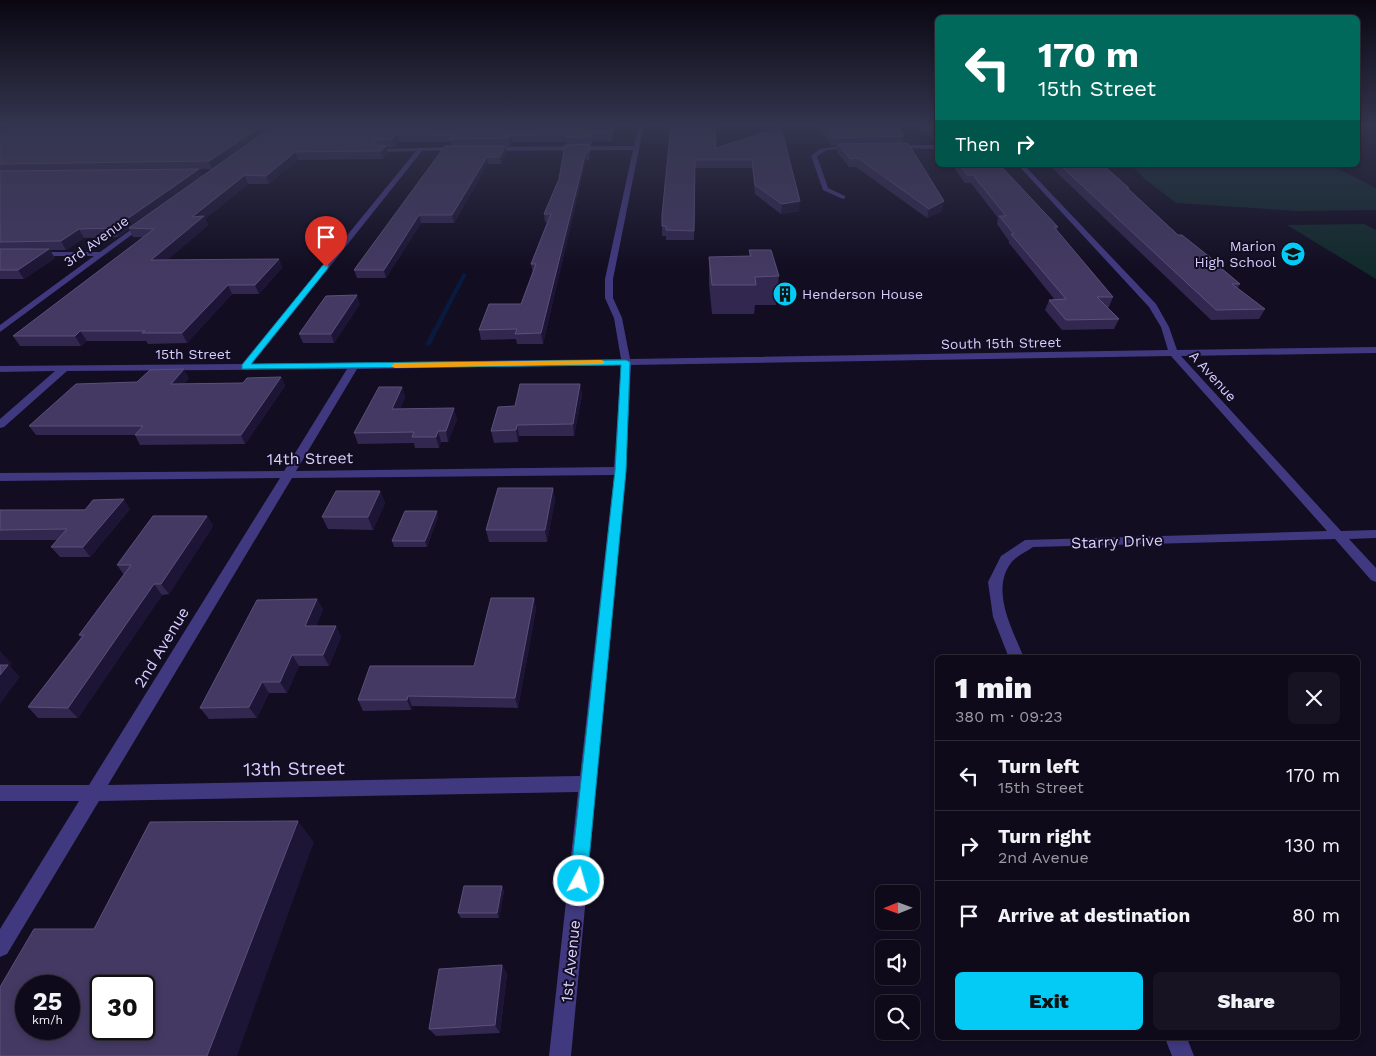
<!DOCTYPE html>
<html lang="en">
<head>
<meta charset="utf-8">
<style>
  :root { --surface:#0e0a19; --page:#171322; --text:#f1f3f6; --muted:#9b9aa2; --line:#2e2b38; --accent:#04cbf5 }
  body { margin:0; font-family:"Work Sans",sans-serif; background:var(--page); color:var(--text); height:100vh; display:flex; flex-direction:column; font-size:19px; white-space:nowrap }
  * { box-sizing:border-box; margin:0 }
  p { font-size:16px; color:var(--muted) }
  .icon { flex:none; width:28px; height:28px; fill:none; stroke:currentColor; stroke-width:2; stroke-linecap:round; stroke-linejoin:round }
  .map { position:relative; flex:1; overflow:hidden }
  .sheet { position:absolute; left:935px; top:655px; width:425px; height:385px; display:flex; flex-direction:column; background:var(--surface); border-radius:8px; box-shadow:0 2px 8px #0003,0 0 0 1px var(--line) }
  .sheet>* { flex:none }
  .top-card { position:absolute; left:935px; top:15px; width:425px; height:152px; border-radius:8px; box-shadow:0 2px 8px #0003,0 0 0 1px var(--line); background:#00695c; color:#fff; overflow:hidden }
  .needle { width:32px; rotate:269deg }
  .buttons { position:absolute; left:875px; top:885px; display:grid; gap:10px }
  .buttons a { display:grid; place-items:center; width:45px; height:45px; border-radius:8px; background:var(--surface); box-shadow:0 2px 8px #0003,0 0 0 1px var(--line); font-size:25px }
  .speed { position:absolute; left:15px; top:975px; display:flex; gap:10px; font-size:25px; font-weight:700; text-align:center }
  .speed>* { display:grid; place-content:center; width:65px; height:65px; border-radius:50%; background:var(--surface); box-shadow:0 2px 8px #0003,0 0 0 1px var(--line); line-height:1 }
  .speed small { font-size:12px; font-weight:400 }
  .speed .limit { border:2px solid #111; border-radius:8px; background:#fff; color:#111 }
  .pin { position:absolute; display:grid; place-items:center; width:42px; height:42px; color:#fff; margin:-51px -21px; border-radius:50% 50% 50% 0; rotate:-45deg; box-shadow:0 0 5px #0007 }
  .pin .icon { rotate:45deg }
  .me { position:absolute; width:55px; margin:-28px; rotate:6deg; stroke-linejoin:round; filter:drop-shadow(0 0 4px #0008) }
  .turn { display:flex; align-items:center; gap:18px; height:105px; padding:0 20px; font-size:22px }
  .turn .icon { width:65px; height:65px; stroke-width:2.5 }
  .turn b { display:block; font-size:35px; line-height:42px }
  .then { display:flex; align-items:center; height:48px; padding:0 20px; background:#0003; gap:10px; font-size:19px }
  .round { display:grid; place-items:center; flex:none; width:52px; height:52px; border-radius:8px; background:var(--page) }
  .headline { display:flex; align-items:center; justify-content:space-between; height:85px; padding:0 20px }
  h1 { font-size:30px; font-weight:800; line-height:38px }
  .cta { display:flex; gap:10px; margin-top:auto; padding:10px 20px }
  .cta a { flex:1; height:58px; border-radius:8px; background:var(--accent); color:#111; font-size:20px; font-weight:800; line-height:58px; text-align:center }
  .cta a+a { background:var(--page); color:var(--text) }
  ul { padding:0; list-style:none }
  li { display:flex; align-items:center; gap:15px; height:70px; padding:0 20px; border-top:1px solid var(--line) }
  li div { flex:1 }
  li b { display:block; font-size:19px }
  li em { font-style:normal }
  .map>svg:first-child { display:block }
  .green { fill:#112a2b }
  .lines { fill:none; stroke-linecap:round; stroke-linejoin:round }
  .stream { fill:#0a193e; fill-rule:evenodd }
  .minor { fill:#413980; fill-rule:evenodd }
  .wall { fill:#31274f; fill-rule:evenodd }
  .shaded-wall { fill:#1d1535 }
  .building { fill:#433962; stroke:#5a507a; fill-rule:evenodd }
  .route { fill:#04cbf5; stroke:#03849f }
  .slow { fill:#f59e0b }
  .labels { text-anchor:middle; stroke-width:4; stroke-linejoin:round; paint-order:stroke }
  .far-street-label { font-size:14px; fill:#d7cefe; stroke:#120d21 }
  .far-poi-label { font-size:14px; fill:#d7cefe; stroke:#120d21; text-anchor:end }
  .street-label { font-size:16px; fill:#d7cefe; stroke:#120d21 }
  .near-street-label { font-size:19px; fill:#d7cefe; stroke:#120d21 }
</style>
</head>
<body>
<div class="map">
<svg width="1376" height="1056" viewBox="0 0 1376 1056">
  <rect width="100%" height="100%" fill="#120d21"/>
  <!-- green -->
  <g class="green">
    <path d="M1131 165H1330L1376 188V210L1298 211 1176 203 1146 180Z"/>
    <path d="M1364 224 1376 230V279L1287 225Z"/>
  </g>
  <g class="lines">
    <!-- stream -->
    <path class="stream" d="M463 273 467 274 431 344 428 346 426 345 425 344Z"/>
    <!-- minor -->
    <g class="minor">
      <path d="M639 124H644L613 279V298L622 318 630 359 1168 350 1161 327 1149 307 1018 165H1024L1156 304 1169 327 1177 350 1376 347V353L1181 356 1341 531 1376 530V538L1349 539 1376 568V582L1371 580 1335 539 1033 547C1026 552 1015 557 1011 563 990 591 1013 630 1024 658H1009L993 617 988 582 1001 556 1025 540 1327 531 1171 356 631 365 626 471 571 1056H549L578 792 99 801 7 954 0 957V929L79 801H0V785H89L280 478 0 481V473L284 471 347 369 67 371 4 427 0 428V419L55 371 0 372V366L242 364 416 151 380 152 378 149 459 147 461 150 422 151 252 364 621 359 614 318 605 298V279L633 150 489 151 486 149 489 147 634 146ZM621 365 614 467 296 471 357 369ZM614 475 580 776 108 785 292 478Z"/>
      <path d="M895 145H938V149L893 148Z"/>
      <path d="M839 146 858 148 827 150 817 156 828 188 845 196V198L843 199 823 190 811 156 820 149Z"/>
      <path d="M143 221 149 222 0 332V325L94 256H36L32 254 33 252H100Z"/>
      <path d="M1165 1038H1187L1194 1056H1172Z"/>
    </g>
  </g>
  <!-- wall -->
  <g class="wall">
    <path d="M0 124H616L612 141H592L591 145H590V152L589 160H586L543 344H517L516 339 481 340 479 330 521 304 533 273 531 264 547 222H545L544 214 559 179 567 145V142H512L510 146H505L506 152 501 164H488L454 223H421L386 278H357L354 270 451 146 450 142H399L394 147H386L388 154 383 159 298 160 269 184H248L205 219 208 225 167 260 279 259 282 268 259 294H232L187 343 148 344 146 341H87L81 346H20L13 336 143 237H133L129 229 118 237 84 238 66 250H50L55 258 24 279H0ZM199 169H212L202 176Z"/>
    <path d="M671 124 716 148 781 127 799 211 781 214 755 194 752 168H695L694 240H666V236H662V215Z"/>
    <path d="M821 124H896L904 136 902 143 942 211 927 218 856 167H849L837 152 838 145 832 146 820 130Z"/>
    <path d="M920 124H938V143H935Z"/>
    <path d="M952 165H1000L1058 227 1057 230 1113 297 1109 307H1107L1119 319 1114 329 1062 330 1045 310 1049 300H1055L1009 243V241L997 224 998 218 971 183H965Z"/>
    <path d="M1049 165H1103L1129 188V189L1178 235 1216 262V264L1240 284 1237 289 1265 309 1259 319 1211 320Z"/>
    <path d="M749 250 779 276 776 305H755L754 314H712L709 284V257L749 256Z"/>
    <path d="M360 304 334 343H303L299 334Z"/>
    <path d="M281 377 285 386 245 444 140 445 135 435H36L29 426 137 382 189 378 184 384 243 383Z"/>
    <path d="M580 384 582 396 574 436H519L518 442 494 443 491 431 515 406Z"/>
    <path d="M402 387 405 397 400 409 457 419 448 442H441L439 448H415L414 443 358 444 354 433Z"/>
    <path d="M553 488 555 500 547 542H489L486 530Z"/>
    <path d="M380 491 385 503 373 530 328 529 322 517Z"/>
    <path d="M130 509 90 557H60L51 547 58 540H0V510Z"/>
    <path d="M207 516 213 526 169 594 162 595 78 718H38L28 707 81 637 79 635 124 575 117 565Z"/>
    <path d="M438 517 427 547H394L392 541Z"/>
    <path d="M534 598 536 609 518 708 412 706 411 710 363 711 358 700 474 666Z"/>
    <path d="M317 599 323 610 316 626H336L341 637 329 666H299L287 693H269L257 718 209 719 200 708Z"/>
    <path d="M502 886 504 891 499 918H461L458 913Z"/>
    <path d="M502 965 507 974 500 1033 436 1036 429 1029Z"/>
  </g>
  <!-- shaded-wall -->
  <g class="shaded-wall">
    <path d="M4 124H25L0 134V125Z"/>
    <path d="M264 124H276L212 169 209 161Z"/>
    <path d="M614 124H616L612 141V133Z"/>
    <path d="M397 134 399 142 394 147 392 139Z"/>
    <path d="M511 135 512 142 510 146 509 138Z"/>
    <path d="M590 144V152L589 160V152Z"/>
    <path d="M386 146 388 154 383 159 381 151Z"/>
    <path d="M505 146 506 152 501 164 500 157Z"/>
    <path d="M295 152 298 160 269 184 266 176Z"/>
    <path d="M586 152V160L543 344 541 333Z"/>
    <path d="M487 157 488 164 454 223 452 215Z"/>
    <path d="M199 169 202 177 129 228V229L118 237 114 228Z"/>
    <path d="M245 175 248 184 205 219 208 225 156 270 151 260 192 217Z"/>
    <path d="M800 201 799 211 781 214 782 204Z"/>
    <path d="M944 201 942 211 927 218 929 209Z"/>
    <path d="M419 215 421 223 386 278 384 270Z"/>
    <path d="M79 229 84 238 66 250 61 241Z"/>
    <path d="M49 249 55 258 24 279 18 270Z"/>
    <path d="M279 259 282 268 259 294 255 285Z"/>
    <path d="M228 285 232 294 187 343 182 333Z"/>
    <path d="M357 295 360 304 334 343 331 334Z"/>
    <path d="M80 331 87 341 81 346 75 336Z"/>
    <path d="M184 369 189 378 176 393 171 384Z"/>
    <path d="M281 377 285 386 245 444 241 435Z"/>
    <path d="M580 384 582 396 574 436 573 424Z"/>
    <path d="M402 387 405 397 395 420 392 409Z"/>
    <path d="M454 408 457 419 448 442 446 431Z"/>
    <path d="M517 425 519 436 518 442 516 430Z"/>
    <path d="M438 431 441 442 439 448 436 437Z"/>
    <path d="M553 488 555 500 547 542 545 530Z"/>
    <path d="M380 491 385 503 373 530 368 517Z"/>
    <path d="M124 499 130 509 90 557 83 547Z"/>
    <path d="M437 511 438 517 427 547 425 541Z"/>
    <path d="M207 516 213 526 169 594 161 584Z"/>
    <path d="M154 584 162 595 78 718 68 708Z"/>
    <path d="M534 598 536 609 518 708 515 698Z"/>
    <path d="M317 599 323 610 311 637 305 626Z"/>
    <path d="M336 626 341 637 329 666 323 655Z"/>
    <path d="M0 651 12 664 10 666 20 677 0 704Z"/>
    <path d="M292 655 299 666 287 693 280 682Z"/>
    <path d="M262 682 269 693 257 718 249 707Z"/>
    <path d="M408 696 412 706 411 710 407 700Z"/>
    <path d="M298 821 314 842 237 1056H207Z"/>
    <path d="M502 886 504 891 499 918 497 913Z"/>
    <path d="M502 965 507 974 500 1033 495 1025Z"/>
  </g>
  <!-- building -->
  <g class="building">
    <path d="M23 124H264L209 161 0 164V133Z"/>
    <path d="M276 124H614L612 133H591V137H567V134L511 135 509 138 449 139 452 135 397 134 392 139 375 140 376 145 386 146 381 151 295 152 266 176 245 175 192 217 204 216 151 260 279 259 255 285H228L182 333H142L145 331H80L75 336H13L154 229 129 228Z"/>
    <path d="M671 124H715L716 148 781 127 800 201 782 204 755 185 752 160H695L694 231 666 230V226H662V215Z"/>
    <path d="M822 124H896L904 136 833 138Z"/>
    <path d="M927 124H938V136H937Z"/>
    <path d="M908 143 944 201 929 209 858 158 850 159 838 144Z"/>
    <path d="M590 144 589 152H586L541 333 515 334 517 329 479 330 489 304H521L536 264H531L551 214H544L559 179 565 145Z"/>
    <path d="M445 146H505L500 157H487L452 215H419L384 270H354Z"/>
    <path d="M960 165H1000L1058 227H1054L1113 297H1097L1119 319 1066 320 1049 300 1066 299 1011 234H1014L999 216H1006L973 175H967Z"/>
    <path d="M1060 165H1103L1129 188H1127L1178 235H1182L1216 262H1214L1240 284H1232L1265 309 1216 310Z"/>
    <path d="M199 169 114 228 79 229 61 241 0 242V171Z"/>
    <path d="M0 249H49L18 270H0Z"/>
    <path d="M749 250H771L779 276 755 277 756 285H712L709 257 751 256Z"/>
    <path d="M357 295 331 334H299L326 296Z"/>
    <path d="M184 369 171 384 243 383 247 378 281 377 241 435H135L143 426H29L76 384 137 382 150 370Z"/>
    <path d="M520 384H580L573 424 517 425 516 430 491 431 498 407 515 406Z"/>
    <path d="M379 387H402L392 409 454 408 446 431H438L436 437H412L414 432 354 433Z"/>
    <path d="M498 488H553L545 530H486Z"/>
    <path d="M336 491H380L368 517H322Z"/>
    <path d="M124 499 83 547H51L67 529 0 530V510H85L93 500Z"/>
    <path d="M405 511H437L425 541H392Z"/>
    <path d="M153 516H207L161 584H154L68 708 28 707 84 635H79L131 565H117Z"/>
    <path d="M491 598H534L515 698 408 696 407 700H358L370 666H474Z"/>
    <path d="M317 599 305 626H336L323 655H292L280 682H262L249 707 200 708 257 600Z"/>
    <path d="M0 665H8L0 675Z"/>
    <path d="M298 821 207 1056H0V987L34 929H94L150 822ZM26 986H69V1029H26ZM101 986H144V1029H101Z"/>
    <path d="M464 886H502L497 913H458Z"/>
    <path d="M502 965 495 1025 429 1029 439 969Z"/>
  </g>
  <!-- sky -->
  <linearGradient id="sky" x2="0" y2="1"><stop stop-color="#0a0712"/><stop offset="0.46" stop-color="#33354e"/><stop offset="1" stop-color="#33354e" stop-opacity="0"/></linearGradient>
  <rect width="1376" height="271" fill="url(#sky)"/>
  <!-- route -->
  <path class="route" d="M326 264 328 265V268L251 364 626 360 630 362 626 471 587 881 585 887 579 889 573 887 570 881 615 471 621 365 242 369V365L323 265Z"/>
  <!-- slow -->
  <path class="slow" d="M601 360 604 361V364L395 368 391 366 395 363Z"/>
  <!-- icons -->
  <defs>
    <symbol id="school-disc" viewBox="-11 -11 22 22"><circle r="9.5" fill="#04cbf5" stroke="#120d21"/><path d="M0-5L7-2L0 1L-7-2ZM-4 1L0 2.5L4 1V4Q0 6-4 4Z" fill="#111"/></symbol>
    <symbol id="building-disc" viewBox="-11 -11 22 22"><circle r="9.5" fill="#04cbf5" stroke="#120d21"/><path d="M-4-6H4V6H1V3H-1V6H-4ZM-2.5-4.3h1.7v1.8h-1.7ZM.8-4.3h1.7v1.8H.8ZM-2.5-1h1.7V.8h-1.7ZM.8-1h1.7V.8H.8Z" fill="#111"/></symbol>
  </defs>
  <g fill-rule="evenodd">
    <use href="#school-disc" x="1279" y="240" width="28" height="28"/>
    <use href="#building-disc" x="771" y="280" width="28" height="28"/>
  </g>
  <g class="labels">
    <!-- far-street labels -->
    <g class="far-street-label">
      <text transform="translate(96 241) rotate(-36)" y="5">3rd Avenue</text>
      <text transform="translate(1001 343) rotate(-1)" y="5">South 15th Street</text>
      <text x="193" y="359">15th Street</text>
      <text transform="translate(1213 376) rotate(48)" y="5">A Avenue</text>
    </g>
    <!-- far-poi labels -->
    <g class="far-poi-label">
      <text x="1276" y="251">Marion<tspan x="1276" dy="16">High School</tspan></text>
      <text x="802" y="299" text-anchor="start">Henderson House</text>
    </g>
    <!-- street labels -->
    <g class="street-label">
      <text transform="translate(310 458) rotate(-1)" y="6">14th Street</text>
      <text transform="translate(1117 541) rotate(-2)" y="6">Starry Drive</text>
      <text transform="translate(161 647) rotate(-59)" y="6">2nd Avenue</text>
      <text transform="translate(570 961) rotate(-84)" y="6">1st Avenue</text>
    </g>
    <!-- near-street labels -->
    <g class="near-street-label">
      <text transform="translate(294 768) rotate(-1)" y="7">13th Street</text>
    </g>
  </g>
</svg>
<div class="buttons">
<a><svg class="needle" viewBox="-14 -14 28 28"><path d="M0-13l5 13h-10z" fill="#e53935"/><path d="M0 13l5-13h-10z" fill="#9b9aa2"/></svg></a>
<a><svg class="icon" aria-label="sound" viewBox="0 0 24 24"><path d="M4 9h4l5-4v14l-5-4H4zM17 9q2 3 0 6"/></svg></a>
<a><svg class="icon" aria-label="search" viewBox="0 0 24 24"><circle cx="10" cy="10" r="6"/><path d="M15 15l6 6"/></svg></a>
</div>
<div class="speed"><div>25<small>km/h</small></div><div class="limit">30</div></div>
<div class="pin" style="left:326px;top:267px;background:#d93025"><svg class="icon" aria-label="arrive" viewBox="0 0 24 24"><path d="M6 21V4h12l-3 4 3 4H6"/></svg></div>
<svg class="me" style="left:579px;top:881px" viewBox="-20 -20 40 40"><circle r="17" fill="#04cbf5" stroke="#fff" stroke-width="3"/><path d="M0-11L8 9 0 5-8 9z" fill="#fff"/></svg>
<div class="top-card">
<div class="turn"><svg class="icon" aria-label="left" viewBox="0 0 24 24"><path d="M17 20v-9H6M10 6l-5 5 5 5"/></svg><div><b>170 m</b>15th Street</div></div>
<div class="then">Then<svg class="icon" aria-label="right" viewBox="0 0 24 24"><path d="M7 20v-9h11M14 6l5 5-5 5"/></svg></div>
</div>
<section class="sheet">
<div class="headline"><div><h1>1 min</h1><p>380 m · 09:23</p></div><a class="round"><svg class="icon" aria-label="close" viewBox="0 0 24 24"><path d="M6 6l12 12M18 6L6 18"/></svg></a></div>
<ul>
<li><svg class="icon" aria-label="left" viewBox="0 0 24 24"><path d="M17 20v-9H6M10 6l-5 5 5 5"/></svg><div><b>Turn left</b><p>15th Street</p></div><em>170 m</em></li>
<li><svg class="icon" aria-label="right" viewBox="0 0 24 24"><path d="M7 20v-9h11M14 6l5 5-5 5"/></svg><div><b>Turn right</b><p>2nd Avenue</p></div><em>130 m</em></li>
<li><svg class="icon" aria-label="arrive" viewBox="0 0 24 24"><path d="M6 21V4h12l-3 4 3 4H6"/></svg><div><b>Arrive at destination</b></div><em>80 m</em></li>
</ul>
<div class="cta"><a>Exit</a><a>Share</a></div>
</section>
</div>
</body>
</html>
